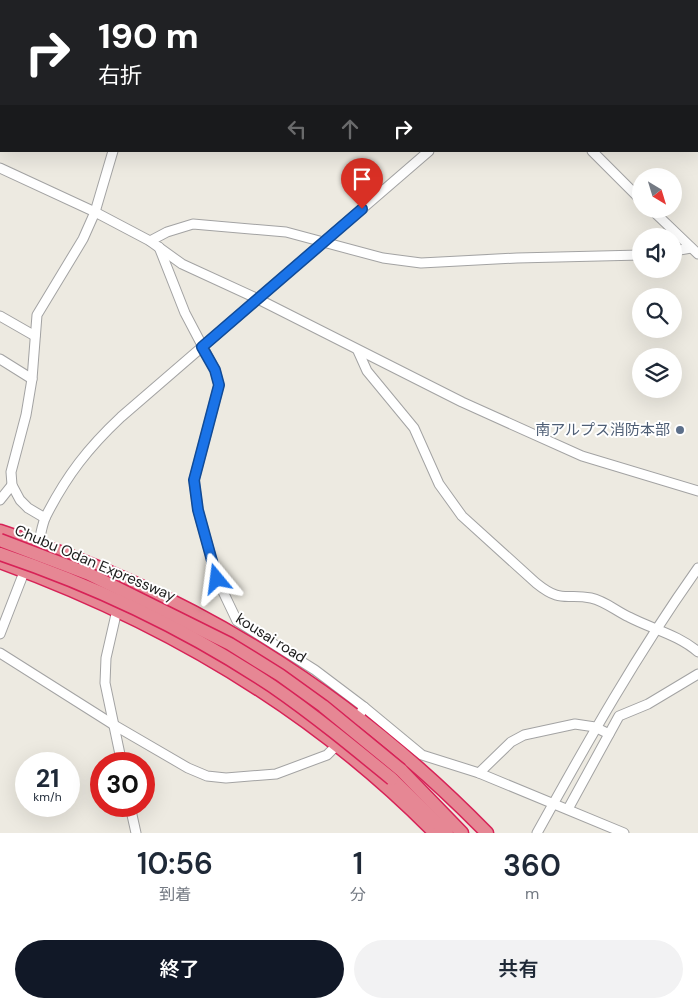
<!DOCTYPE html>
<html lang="ja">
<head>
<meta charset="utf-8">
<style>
  :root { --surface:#fff; --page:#f2f2f3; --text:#1f2937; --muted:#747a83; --accent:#111827 }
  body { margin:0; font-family:"DM Sans","Noto Sans JP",sans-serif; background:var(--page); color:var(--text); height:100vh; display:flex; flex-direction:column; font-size:19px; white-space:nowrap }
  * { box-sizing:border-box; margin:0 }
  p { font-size:16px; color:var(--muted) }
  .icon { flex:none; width:28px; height:28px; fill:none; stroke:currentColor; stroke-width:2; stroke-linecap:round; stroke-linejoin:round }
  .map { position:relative; height:833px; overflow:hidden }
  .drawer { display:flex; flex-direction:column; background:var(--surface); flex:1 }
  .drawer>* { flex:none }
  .top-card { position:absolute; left:0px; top:0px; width:699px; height:152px; box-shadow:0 5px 20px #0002; background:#202124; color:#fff; overflow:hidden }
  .needle { width:32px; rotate:142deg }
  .controls { position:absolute; left:632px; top:168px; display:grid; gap:10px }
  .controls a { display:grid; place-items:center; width:50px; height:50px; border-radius:50%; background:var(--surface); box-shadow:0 5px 20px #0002; font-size:25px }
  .speed { position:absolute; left:15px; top:752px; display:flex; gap:10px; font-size:25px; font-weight:700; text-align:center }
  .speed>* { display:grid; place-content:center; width:65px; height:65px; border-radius:50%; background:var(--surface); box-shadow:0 5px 20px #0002; line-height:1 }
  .speed small { font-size:12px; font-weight:400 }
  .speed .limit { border:8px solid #d22; background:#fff; color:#111 }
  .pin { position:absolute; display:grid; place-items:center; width:42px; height:42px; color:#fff; margin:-51px -21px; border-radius:50% 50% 50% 0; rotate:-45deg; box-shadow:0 0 5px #0007 }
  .pin .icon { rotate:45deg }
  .me { position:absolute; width:55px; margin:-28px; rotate:344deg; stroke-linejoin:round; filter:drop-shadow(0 0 4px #0008) }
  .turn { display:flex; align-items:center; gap:18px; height:105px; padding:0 15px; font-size:22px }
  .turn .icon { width:65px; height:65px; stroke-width:2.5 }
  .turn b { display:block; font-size:35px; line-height:42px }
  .lanes { display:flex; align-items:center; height:48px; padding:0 15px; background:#0003; justify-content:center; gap:25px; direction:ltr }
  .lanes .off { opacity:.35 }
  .eta { display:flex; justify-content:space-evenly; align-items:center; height:85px; text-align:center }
  .eta b { font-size:30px; font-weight:600; line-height:35px }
  .action { display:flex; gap:10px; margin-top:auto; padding:10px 15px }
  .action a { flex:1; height:58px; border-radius:30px; background:var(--accent); color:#fff; font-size:20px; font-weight:600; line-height:58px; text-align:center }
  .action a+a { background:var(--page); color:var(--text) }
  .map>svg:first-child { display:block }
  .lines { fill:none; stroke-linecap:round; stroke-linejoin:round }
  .minor-casing { stroke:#a3a3a3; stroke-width:11 }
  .major-casing { stroke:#936a00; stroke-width:14 }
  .highway-casing { stroke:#d72257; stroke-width:15 }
  .minor { stroke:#fff; stroke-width:9 }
  .major { stroke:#fcd697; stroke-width:11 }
  .highway { stroke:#e68794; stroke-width:12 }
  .highway-bridge-casing { stroke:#d72257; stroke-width:15; stroke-linecap:butt }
  .highway-bridge { stroke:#e68794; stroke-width:12 }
  .route-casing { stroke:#114b97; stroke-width:12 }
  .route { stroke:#1a73e8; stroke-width:9 }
  .service-dot { fill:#5c6f8a; stroke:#fff; stroke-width:2 }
  .labels { text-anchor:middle; stroke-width:4; stroke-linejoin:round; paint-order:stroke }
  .service-label { font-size:15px; fill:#4e5e75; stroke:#fff; text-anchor:end }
  .street-label { font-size:15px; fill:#1c1c1c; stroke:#fff }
</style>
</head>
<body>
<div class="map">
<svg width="698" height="833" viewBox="0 0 698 833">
  <rect width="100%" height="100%" fill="#edeae1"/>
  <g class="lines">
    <defs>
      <g id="minor">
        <path d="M51 0 54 1"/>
        <path d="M117 0V1"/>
        <path d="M441 0 442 1"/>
        <path d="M599 0 600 1"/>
        <path d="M86 1 91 0"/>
        <path d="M173 1 174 0"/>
        <path d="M618 1 620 0"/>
        <path d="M0 41 1 42"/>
        <path d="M698 65V66"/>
        <path d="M592 151 641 200"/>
        <path d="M0 168 95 212 150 241 182 264 258 299 462 402 582 456 698 491"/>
        <path d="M651 209 698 254"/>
        <path d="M150 241 167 232 193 224 286 232 383 258 421 263 517 258 641 255"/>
        <path d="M159 247 185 313 215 370 219 385 194 480 198 510 217 579 237 621 315 670 364 707 355 723"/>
        <path d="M674 251 691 248"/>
        <path d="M0 316 35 336"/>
        <path d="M358 351 367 371 414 428 439 484 462 516 536 583C562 604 565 593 591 598 605 601 616 611 629 617 652 629 679 635 698 652"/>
        <path d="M0 359 32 379"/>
        <path d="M0 500 12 485"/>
        <path d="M45 518 28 508 20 500 12 485 11 472 26 415 32 379 37 315 83 239 95 212 113 151"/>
        <path d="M36 549C41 539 41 526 46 516 67 475 88 448 121 417L429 151"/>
        <path d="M117 610 106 658 105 683 122 764"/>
        <path d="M0 634 26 567"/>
        <path d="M0 653 114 725 188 768 207 776 226 778 276 774 327 755 339 743"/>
        <path d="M364 707 422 755 479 773 624 833"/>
        <path d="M479 773 511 742 524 735 575 724 595 727 609 734"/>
        <path d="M130 806 136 833"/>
        <path d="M568 809 619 716 648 704 698 674"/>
        <path d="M537 833C588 741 637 654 698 568"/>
      </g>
      <g id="major">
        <path d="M75 1 76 0"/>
        <path d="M0 83 1 82"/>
      </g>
      <g id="highway">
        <path d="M0 531C191 593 347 690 487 833"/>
        <path d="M0 562C162 621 313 709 435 833"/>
        <path d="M401 770 462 833"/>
        <path d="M392 779 447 833"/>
      </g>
    </defs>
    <!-- minor casing -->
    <use href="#minor" class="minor-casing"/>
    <!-- major casing -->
    <use href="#major" class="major-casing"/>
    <!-- highway casing -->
    <use href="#highway" class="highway-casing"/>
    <!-- minor -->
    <use href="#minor" class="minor"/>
    <!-- major -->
    <use href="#major" class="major"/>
    <!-- highway -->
    <use href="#highway" class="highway"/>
    <defs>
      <g id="highway-bridge">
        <path d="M0 540 89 574 230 644 280 675 323 706 401 770"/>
        <path d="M0 554C95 586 189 631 272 686 314 715 353 747 392 779"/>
      </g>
    </defs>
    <!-- highway-bridge casing -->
    <use href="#highway-bridge" class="highway-bridge-casing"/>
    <!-- highway-bridge -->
    <use href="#highway-bridge" class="highway-bridge"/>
  </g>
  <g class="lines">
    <defs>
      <path id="route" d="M217 579 198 510 194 480 219 385 215 370 202 347 362 209"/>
    </defs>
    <!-- route casing -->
    <use href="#route" class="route-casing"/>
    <!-- route -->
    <use href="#route" class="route"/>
  </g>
  <!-- markers -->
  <circle class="service-dot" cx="680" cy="430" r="5"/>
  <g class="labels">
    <!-- service labels -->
    <g class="service-label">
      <text x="670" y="435">南アルプス消防本部</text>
    </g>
    <!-- street labels -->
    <g class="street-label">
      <text transform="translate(95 563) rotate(23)" y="5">Chubu Odan Expressway</text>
      <text transform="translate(271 638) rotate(32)" y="5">kousai road</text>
    </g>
  </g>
</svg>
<div class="controls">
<a><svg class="needle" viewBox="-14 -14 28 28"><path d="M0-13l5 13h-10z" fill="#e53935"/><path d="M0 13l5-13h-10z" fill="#747a83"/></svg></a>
<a><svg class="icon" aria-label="sound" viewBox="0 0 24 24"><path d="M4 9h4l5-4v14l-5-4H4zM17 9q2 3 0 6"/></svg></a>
<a><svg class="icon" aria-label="search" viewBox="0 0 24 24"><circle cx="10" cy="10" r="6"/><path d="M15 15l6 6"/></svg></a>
<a><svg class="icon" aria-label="layers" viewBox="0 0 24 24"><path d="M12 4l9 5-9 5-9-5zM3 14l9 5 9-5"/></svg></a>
</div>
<div class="speed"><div>21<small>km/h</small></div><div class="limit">30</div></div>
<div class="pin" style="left:362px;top:209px;background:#d93025"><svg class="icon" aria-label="arrive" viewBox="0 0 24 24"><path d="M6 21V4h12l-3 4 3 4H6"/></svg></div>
<svg class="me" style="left:217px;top:579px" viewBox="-20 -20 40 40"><path d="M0-17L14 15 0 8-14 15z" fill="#1a73e8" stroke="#fff" stroke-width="4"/></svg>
<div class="top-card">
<div class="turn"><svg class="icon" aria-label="right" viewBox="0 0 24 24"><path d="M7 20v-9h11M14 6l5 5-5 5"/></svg><div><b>190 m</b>右折</div></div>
<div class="lanes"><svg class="icon off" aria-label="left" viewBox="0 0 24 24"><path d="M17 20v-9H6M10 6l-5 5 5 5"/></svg><svg class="icon off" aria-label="ahead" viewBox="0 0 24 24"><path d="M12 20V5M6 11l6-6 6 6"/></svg><svg class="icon" aria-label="right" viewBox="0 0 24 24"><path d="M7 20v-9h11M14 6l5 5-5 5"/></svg></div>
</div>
</div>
<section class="drawer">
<div class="eta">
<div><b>10:56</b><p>到着</p></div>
<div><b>1</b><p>分</p></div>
<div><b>360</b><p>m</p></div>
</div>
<div class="action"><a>終了</a><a>共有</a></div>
</section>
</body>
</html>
